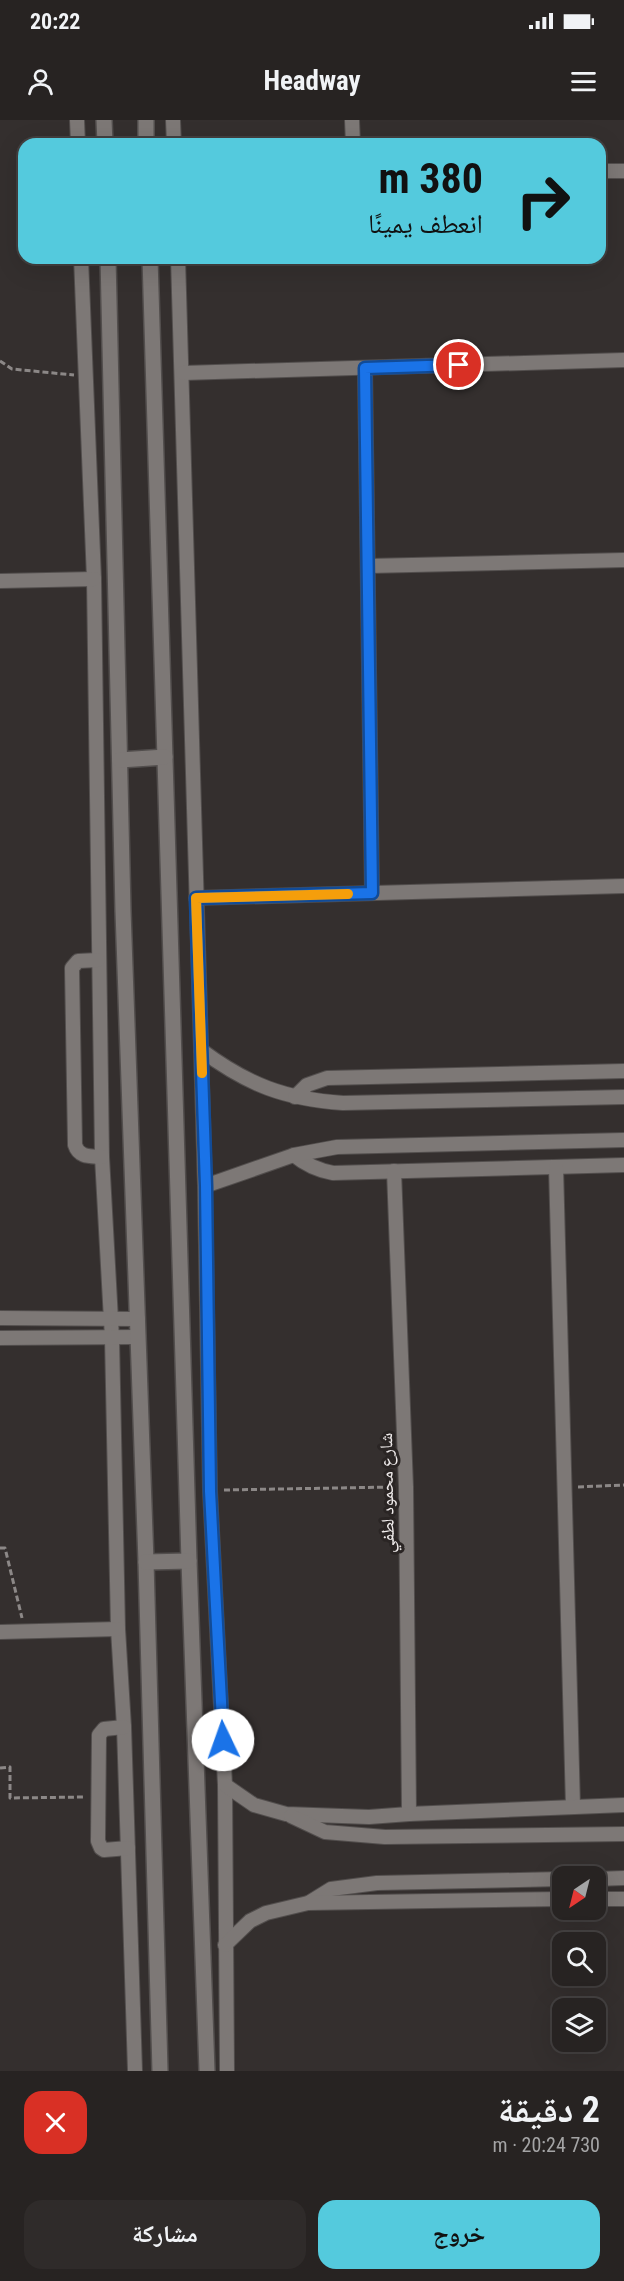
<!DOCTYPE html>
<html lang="ar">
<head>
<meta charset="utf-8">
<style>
  :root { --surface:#272322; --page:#2f2b2a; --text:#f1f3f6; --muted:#a4a4a5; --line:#434040; --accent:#54cadd }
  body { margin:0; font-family:"Roboto Condensed","Noto Naskh Arabic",sans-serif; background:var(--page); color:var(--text); direction:rtl; height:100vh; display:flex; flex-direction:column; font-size:22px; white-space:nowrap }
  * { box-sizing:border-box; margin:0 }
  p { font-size:20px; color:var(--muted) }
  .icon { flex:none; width:33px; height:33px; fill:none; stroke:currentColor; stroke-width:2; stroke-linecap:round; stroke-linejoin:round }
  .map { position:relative; height:1951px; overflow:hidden; direction:ltr }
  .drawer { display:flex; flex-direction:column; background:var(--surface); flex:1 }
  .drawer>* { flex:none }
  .top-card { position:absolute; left:18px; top:18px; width:588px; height:126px; border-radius:18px; box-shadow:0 6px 24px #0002,0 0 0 2px var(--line); direction:rtl; background:#54cadd; color:#111; overflow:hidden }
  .needle { width:39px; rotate:215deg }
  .controls { position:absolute; left:552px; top:1746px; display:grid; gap:12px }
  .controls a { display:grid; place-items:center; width:54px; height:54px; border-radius:12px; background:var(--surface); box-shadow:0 6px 24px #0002,0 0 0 2px var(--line); font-size:30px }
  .pin { position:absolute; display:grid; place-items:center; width:51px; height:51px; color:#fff; margin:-26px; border:3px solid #fff; border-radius:50%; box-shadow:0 2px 6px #0007 }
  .me { position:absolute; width:66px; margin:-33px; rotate:357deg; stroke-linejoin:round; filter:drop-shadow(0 0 4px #0008) }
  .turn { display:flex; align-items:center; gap:21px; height:126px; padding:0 24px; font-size:27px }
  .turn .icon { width:78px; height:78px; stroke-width:2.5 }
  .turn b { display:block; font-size:42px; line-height:51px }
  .round { display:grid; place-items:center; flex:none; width:63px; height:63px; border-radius:18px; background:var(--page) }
  .summary { display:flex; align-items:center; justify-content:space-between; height:102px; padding:0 24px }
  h1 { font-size:36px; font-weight:700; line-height:45px }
  .primary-button { display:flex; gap:12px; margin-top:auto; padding:12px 24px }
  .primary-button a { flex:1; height:69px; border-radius:18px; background:var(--accent); color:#111; font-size:24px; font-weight:700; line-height:69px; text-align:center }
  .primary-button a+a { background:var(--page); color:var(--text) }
  .status { display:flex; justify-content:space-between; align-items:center; height:42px; padding:0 30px; background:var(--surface); direction:ltr }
  .status svg { height:16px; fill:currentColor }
  header { display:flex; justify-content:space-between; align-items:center; height:78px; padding:0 24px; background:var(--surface); font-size:27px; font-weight:700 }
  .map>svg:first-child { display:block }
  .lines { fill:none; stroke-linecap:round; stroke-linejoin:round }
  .minor-casing { stroke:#524e4d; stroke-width:16 }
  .tertiary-casing { stroke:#524e4d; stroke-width:18 }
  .path { stroke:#8c8887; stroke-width:3; stroke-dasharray:6 3; stroke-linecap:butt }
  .minor { stroke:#7d7876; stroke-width:14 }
  .tertiary { stroke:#7d7876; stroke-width:15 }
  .route-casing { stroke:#114b97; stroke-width:15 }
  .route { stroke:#1a73e8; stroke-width:10 }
  .slow { stroke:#f59e0b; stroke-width:10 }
  .labels { text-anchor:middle; stroke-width:6; stroke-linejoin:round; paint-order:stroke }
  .street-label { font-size:18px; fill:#efebeb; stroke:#2a2524 }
</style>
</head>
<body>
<div class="status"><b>20:22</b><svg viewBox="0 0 49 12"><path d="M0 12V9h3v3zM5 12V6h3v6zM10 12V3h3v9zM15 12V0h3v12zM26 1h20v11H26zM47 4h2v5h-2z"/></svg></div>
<header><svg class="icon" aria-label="menu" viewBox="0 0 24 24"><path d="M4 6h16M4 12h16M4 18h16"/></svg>Headway<svg class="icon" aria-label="person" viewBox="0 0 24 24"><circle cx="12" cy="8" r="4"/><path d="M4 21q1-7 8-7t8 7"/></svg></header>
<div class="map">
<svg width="624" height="1951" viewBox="0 0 624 1951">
  <rect width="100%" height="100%" fill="#342f2e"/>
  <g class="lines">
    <defs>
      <g id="minor">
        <path d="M77 0 78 24"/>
        <path d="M173 0 174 24"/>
        <path d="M352 0 353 24"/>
        <path d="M600 51H624"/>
        <path d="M81 138 94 459 102 1037 112 1218 118 1509 124 1607 135 1951"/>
        <path d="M178 138 205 1066 210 1371 225 1665 227 1951"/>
        <path d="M365 248 372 773"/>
        <path d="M183 253 624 240"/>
        <path d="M368 446 624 440"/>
        <path d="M0 461 94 459"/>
        <path d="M196 778 624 766"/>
        <path d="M98 840 78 841 72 848 75 1025C79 1038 91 1036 102 1037"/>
        <path d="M201 930C248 965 285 979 343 983L624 977"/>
        <path d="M295 977 307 965 327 958 624 951"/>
        <path d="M294 1035C306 1045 317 1050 333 1053L624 1045"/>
        <path d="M556 1047 573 1687"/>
        <path d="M394 1051 406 1367 409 1694"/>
        <path d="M205 1066 294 1035 337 1027 624 1020"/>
        <path d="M0 1198 138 1199"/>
        <path d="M0 1218 138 1217"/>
        <path d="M0 1512 118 1509"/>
        <path d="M124 1607 104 1609 99 1615 98 1721 101 1728 104 1730 128 1728"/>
        <path d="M225 1665 254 1685 286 1694 369 1697 409 1694 624 1685"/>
        <path d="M291 1696 325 1712 385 1717 624 1714"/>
        <path d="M596 1759 624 1758"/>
        <path d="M596 1779H624"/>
        <path d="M310 1782 331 1769 377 1763 562 1759"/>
        <path d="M225 1825 250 1801 266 1793 308 1783 562 1779"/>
      </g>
      <g id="tertiary">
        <path d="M104 0 105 24"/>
        <path d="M146 0V24"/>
        <path d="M108 138 123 791 146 1442 160 1951"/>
        <path d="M150 138 189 1441 207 1951"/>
        <path d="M120 640 165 637"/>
        <path d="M146 1442 189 1441"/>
      </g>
    </defs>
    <!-- minor casing -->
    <use href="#minor" class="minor-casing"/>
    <!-- tertiary casing -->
    <use href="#tertiary" class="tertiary-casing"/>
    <!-- path -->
    <g class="path">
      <path d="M0 241 12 249 74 255"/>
      <path d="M578 1367 624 1365"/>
      <path d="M224 1370 392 1367"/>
      <path d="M0 1428H5L22 1498"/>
      <path d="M0 1648 10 1647V1678L85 1677"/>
    </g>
    <!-- minor -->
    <use href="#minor" class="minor"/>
    <!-- tertiary -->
    <use href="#tertiary" class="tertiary"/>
  </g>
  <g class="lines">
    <defs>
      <path id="route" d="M223 1620 210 1371 206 1066 196 778 372 773 365 248 459 245"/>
    </defs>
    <!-- route casing -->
    <use href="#route" class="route-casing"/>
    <!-- route -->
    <use href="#route" class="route"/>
    <!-- slow -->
    <path class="slow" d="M202 953 196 778 348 774"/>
  </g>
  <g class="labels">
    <!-- street labels -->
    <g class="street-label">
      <text transform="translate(387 1373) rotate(-91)" y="6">شارع محمود لطفي</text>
    </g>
  </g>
</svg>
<div class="controls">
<a><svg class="needle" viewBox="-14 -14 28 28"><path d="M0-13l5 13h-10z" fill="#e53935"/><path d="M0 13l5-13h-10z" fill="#a4a4a5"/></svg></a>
<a><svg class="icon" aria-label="search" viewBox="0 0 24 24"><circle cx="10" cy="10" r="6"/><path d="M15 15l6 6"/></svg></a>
<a><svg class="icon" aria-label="layers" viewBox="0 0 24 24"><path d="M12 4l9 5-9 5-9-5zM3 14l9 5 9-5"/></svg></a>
</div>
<div class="pin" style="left:459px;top:245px;background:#d93025"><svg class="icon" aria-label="arrive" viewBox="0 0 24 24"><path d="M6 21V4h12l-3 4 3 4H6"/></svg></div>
<svg class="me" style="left:223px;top:1620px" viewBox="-20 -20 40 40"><circle r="19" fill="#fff"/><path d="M0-13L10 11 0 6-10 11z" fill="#1a73e8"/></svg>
<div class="top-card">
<div class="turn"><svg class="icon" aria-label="right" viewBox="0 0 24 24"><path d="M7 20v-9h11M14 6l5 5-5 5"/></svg><div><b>380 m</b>انعطف يمينًا</div></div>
</div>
</div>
<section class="drawer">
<div class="summary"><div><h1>2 دقيقة</h1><p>730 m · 20:24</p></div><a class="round" style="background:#d93025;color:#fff"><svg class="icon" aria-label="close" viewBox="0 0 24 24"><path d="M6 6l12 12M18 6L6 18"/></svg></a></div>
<div class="primary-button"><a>خروج</a><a>مشاركة</a></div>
</section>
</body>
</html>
